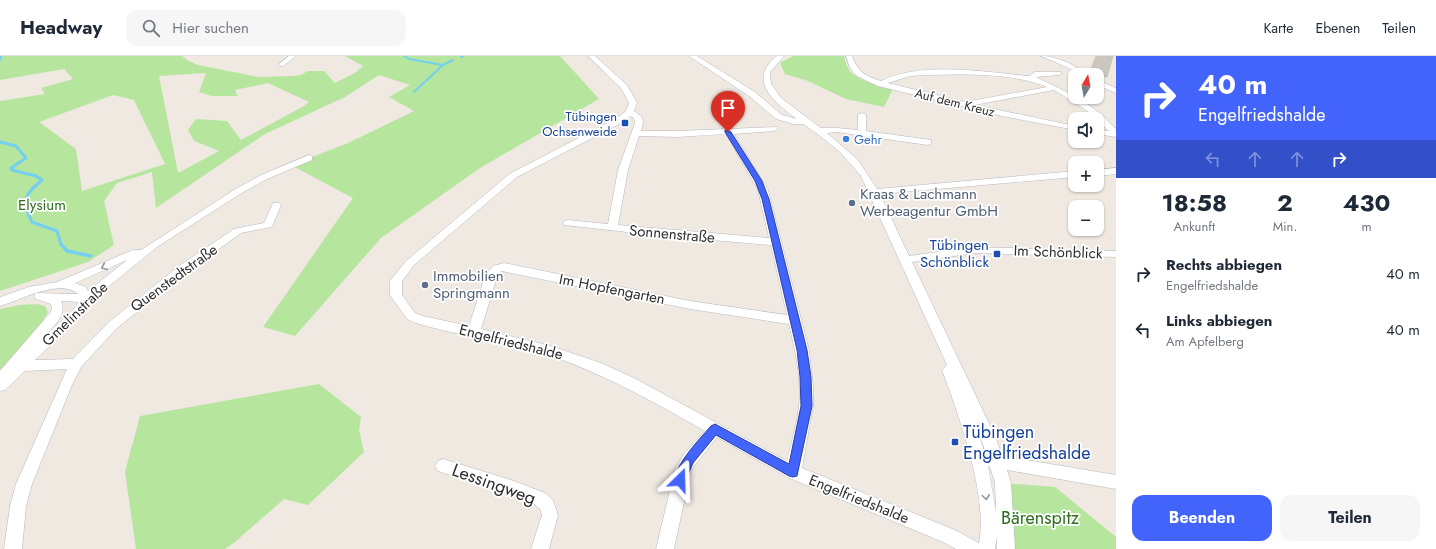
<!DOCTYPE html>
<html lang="de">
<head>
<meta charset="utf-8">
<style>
  :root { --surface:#fff; --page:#f6f6f7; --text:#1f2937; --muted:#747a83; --line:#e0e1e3; --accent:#4264fb }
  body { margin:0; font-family:Jost,sans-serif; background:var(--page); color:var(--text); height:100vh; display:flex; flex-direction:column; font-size:15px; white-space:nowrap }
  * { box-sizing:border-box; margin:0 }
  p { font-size:13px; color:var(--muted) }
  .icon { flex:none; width:22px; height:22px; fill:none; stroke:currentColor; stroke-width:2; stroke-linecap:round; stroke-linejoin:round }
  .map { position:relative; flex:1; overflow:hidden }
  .details { display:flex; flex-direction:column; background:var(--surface); width:320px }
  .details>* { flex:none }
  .banner { background:#4264fb; color:#fff; overflow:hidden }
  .needle { width:26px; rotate:10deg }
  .buttons { position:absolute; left:1068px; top:12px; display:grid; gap:8px }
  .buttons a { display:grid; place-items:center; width:36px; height:36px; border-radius:8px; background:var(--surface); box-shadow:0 1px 3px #0004; font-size:20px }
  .pin { position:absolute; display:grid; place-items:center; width:34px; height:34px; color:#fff; margin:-41px -17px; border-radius:50% 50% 50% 0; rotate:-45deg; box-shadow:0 0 4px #0007 }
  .pin .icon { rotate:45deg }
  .me { position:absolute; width:44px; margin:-22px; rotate:22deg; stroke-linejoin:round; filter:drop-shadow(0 0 3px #0008) }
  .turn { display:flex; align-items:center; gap:14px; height:84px; padding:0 16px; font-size:18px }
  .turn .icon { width:52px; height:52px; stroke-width:2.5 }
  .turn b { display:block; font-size:28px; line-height:34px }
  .lanes { display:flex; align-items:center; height:38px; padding:0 16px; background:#0003; justify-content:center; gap:20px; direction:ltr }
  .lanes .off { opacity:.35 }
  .eta { display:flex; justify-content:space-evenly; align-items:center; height:68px; text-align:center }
  .eta b { font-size:24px; font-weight:700; line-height:28px }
  .button { display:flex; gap:8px; margin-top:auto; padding:8px 16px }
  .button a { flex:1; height:46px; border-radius:12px; background:var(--accent); color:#fff; font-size:16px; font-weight:700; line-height:46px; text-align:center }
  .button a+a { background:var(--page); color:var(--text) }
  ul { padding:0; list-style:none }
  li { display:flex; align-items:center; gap:12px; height:56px; padding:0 16px }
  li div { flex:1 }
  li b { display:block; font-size:15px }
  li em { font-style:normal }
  header { display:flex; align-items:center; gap:24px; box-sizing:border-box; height:56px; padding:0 20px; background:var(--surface); border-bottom:1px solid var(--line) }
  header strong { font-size:19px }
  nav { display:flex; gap:22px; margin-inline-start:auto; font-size:14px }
  .search { width:280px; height:36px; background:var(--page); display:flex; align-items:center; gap:10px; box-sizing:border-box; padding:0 14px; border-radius:12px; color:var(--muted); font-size:15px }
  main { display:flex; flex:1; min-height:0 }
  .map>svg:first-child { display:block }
  .green { fill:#b6e59e; fill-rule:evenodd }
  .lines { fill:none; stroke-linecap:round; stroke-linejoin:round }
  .stream-far2 { stroke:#75cff0; stroke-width:2 }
  .stream-far1 { stroke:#75cff0; stroke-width:3 }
  .stream { stroke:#75cff0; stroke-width:3.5 }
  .building { fill:#cbc7bf; stroke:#cbc5ba }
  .minor-casing { stroke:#b4b7c1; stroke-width:1 }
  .minor { fill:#fff; fill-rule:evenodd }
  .oneway { stroke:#969696 }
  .route { fill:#4264fb; stroke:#2b41a3 }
  .transit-dot { fill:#1a4fb4; stroke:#fff; stroke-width:1.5 }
  .shop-dot { fill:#3f7fe0; stroke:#fff; stroke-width:1.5 }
  .service-dot { fill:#5c6f8a; stroke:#fff; stroke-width:1.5 }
  .labels { text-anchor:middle; stroke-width:3.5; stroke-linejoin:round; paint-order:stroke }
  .far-street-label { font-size:13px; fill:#2e2e2e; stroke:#fff }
  .far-transit-label { font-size:13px; fill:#164399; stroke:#fff; text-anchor:end }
  .far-shop-label { font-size:13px; fill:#366cbe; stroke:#fff; text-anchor:start }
  .service-label { font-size:15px; fill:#4e5e75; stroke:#fff; text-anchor:start }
  .park-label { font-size:15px; fill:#2c6e1b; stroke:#fff }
  .street-label { font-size:15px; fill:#2e2e2e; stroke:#fff }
  .transit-label { font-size:15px; fill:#164399; stroke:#fff; text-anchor:end }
  .near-transit-label { font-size:18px; fill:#164399; stroke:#fff; text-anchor:start }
  .near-street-label { font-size:18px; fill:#2e2e2e; stroke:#fff }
  .near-park-label { font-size:18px; fill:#2c6e1b; stroke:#fff }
</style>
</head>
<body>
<header>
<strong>Headway</strong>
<div class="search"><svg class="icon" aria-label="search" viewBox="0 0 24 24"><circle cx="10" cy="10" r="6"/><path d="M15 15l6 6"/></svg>Hier suchen</div>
<nav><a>Karte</a><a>Ebenen</a><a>Teilen</a></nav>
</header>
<main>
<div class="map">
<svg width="1116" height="493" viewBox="0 0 1116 493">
  <rect width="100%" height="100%" fill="#efe9e1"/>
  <!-- green -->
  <g class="green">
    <path d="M0 0H182L187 4 198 9 258 21 292 20 301 19 308 15H324L335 27 355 17 363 10 345 0H560L599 43 480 112 381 182 295 280 263 271 353 142 291 109 346 88 414 55 389 41 410 29 379 19 345 41 265 78 156 152 152 116 117 127 104 145 114 189 88 206 0 235V45L45 38 41 32 73 23 64 13 0 24ZM206 17 199 36 212 40H238L235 34 268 27 309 46 304 50 241 84 227 65 196 63 188 74 194 85 219 95 178 117 159 20ZM113 39 134 44 165 108 82 135 76 93 39 66Z"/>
    <path d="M793 0H844C845 5 847 11 850 15 857 25 882 30 893 33L884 51 846 43 808 25 785 18 780 7Z"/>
    <path d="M37 248 45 250 48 256 42 267 0 314V253L19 249Z"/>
    <path d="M319 328 361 361 359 374 364 396 308 449 284 443 235 486 225 493H136L125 416 140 360Z"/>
    <path d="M1003 427 1055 431 1116 481V493H1004Z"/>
  </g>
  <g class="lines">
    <!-- stream-far2 -->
    <g class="stream-far2">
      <path d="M404 0 409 3 443 9"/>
      <path d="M461 1 463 0"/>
      <path d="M0 4 1 0"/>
      <path d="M414 36 443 9 453 4"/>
    </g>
    <!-- stream-far1 -->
    <path class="stream-far1" d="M0 86 16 90 26 102 11 112 12 114 36 120 42 124C23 140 21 144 32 166L57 175 61 189"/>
    <!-- stream -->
    <path class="stream" d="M61 188 67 195 91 200"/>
  </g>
  <!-- building -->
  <path class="building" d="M1096 0H1113L1107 21 1096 19 1097 15 1091 13Z"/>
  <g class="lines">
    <defs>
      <g id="minor">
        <path d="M289 0H296L283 10H279V8Z"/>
        <path d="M588 0H595L627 29 637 47 634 55 642 61 643 67 641 75H678L777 71 778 73 774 75 734 78 768 134 809 294 813 330V350L802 412 955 474 979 487C988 438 959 360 942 314L947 309 861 120 840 96 819 79 803 68H794L776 63 749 40 689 0H697L755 36 782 59 797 63C775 47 746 24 777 0H784L770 16 771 28 781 42 821 72H837L858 74V59L862 57 866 59V75L931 84V88L928 89 837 76 827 77 858 104 877 133 1075 115V121L880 138 909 200 975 191 1116 195V201L975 197 912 206 995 380 1002 400 1116 419V433L1007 414 1011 427 1015 493H997V481L995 493H956L943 486 787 421 717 381 691 414 674 493H656L675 413 684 398 705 375C654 346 604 318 549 299 505 285 459 280 416 267L407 263 390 239V225L406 205 511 117 617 62 626 55 629 47 621 32ZM630 60 634 62 635 67 618 114 608 168 568 164 564 165 563 167 564 169 654 179 771 189 787 259 690 245 504 207 493 210 485 220 469 270 423 260 415 257 402 239V225L414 209 517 121 623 66ZM726 78 758 134 769 182 618 169 628 114 639 80 678 81ZM501 215 690 253 789 268C795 294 802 323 799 350 797 369 791 387 787 405L634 322 601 307 551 290 481 273 497 221ZM977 372 987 400 986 402ZM988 410 990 411 995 427 996 456Z"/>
        <path d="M846 0H852C858 16 865 20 881 25 922 5 984 16 1029 20L1035 16H1061V18L1059 19 1036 21 1079 42 1102 59 1116 73V81L1097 78V74L1109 75 1086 54 1054 34 975 49 1075 70V74L1002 60 878 30 857 20 850 12ZM930 19C966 18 1013 17 1047 31L965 46 888 27 910 20Z"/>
        <path d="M1041 0C1055 0 1076 8 1086 19H1078L1073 14Z"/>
        <path d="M1097 24 1116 32V37L1097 29Z"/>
        <path d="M309 99 312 100V104L267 123 240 138 157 191 91 245 82 259 35 304 73 303 109 266 179 210 234 173 264 167 273 147H279L281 149 272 171 241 177 187 216 117 272 81 311 72 329 32 428 26 450 22 493H4L10 450 16 428 67 313 25 315 5 334 0 335V315L50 257 52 253 51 248 36 243 34 240 36 237 78 238C59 222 21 244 0 250V241L29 231 57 226 133 194H141L234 134 261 119ZM127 204 88 235 86 231 75 227ZM61 245 79 246 74 253 46 279C55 268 67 259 61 245Z"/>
        <path d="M1116 112V118L1097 120V114Z"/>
        <path d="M443 403 514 425 545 437 553 444 558 459 549 493H531L542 459 540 453 533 447 438 415 435 410 438 405Z"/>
      </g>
    </defs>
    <!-- minor casing -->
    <use href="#minor" class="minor-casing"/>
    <!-- minor -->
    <use href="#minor" class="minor"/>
  </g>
  <!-- one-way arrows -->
  <defs><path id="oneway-chevron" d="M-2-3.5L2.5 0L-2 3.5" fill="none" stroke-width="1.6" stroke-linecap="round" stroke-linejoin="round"/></defs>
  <g class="oneway">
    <use href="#oneway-chevron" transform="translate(104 211) rotate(157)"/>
    <use href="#oneway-chevron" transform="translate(986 441) rotate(83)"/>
  </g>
  <!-- route -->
  <path class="route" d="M725 74 731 76 762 125 769 143 807 294 811 321 812 350 797 420 793 421 789 420 716 379 693 407 684 428 680 430 675 428 673 424C681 402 696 387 711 370L715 368 789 408 801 350 800 321 797 294 762 143 755 125 725 76Z"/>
  <!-- markers -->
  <g class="transit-dot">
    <rect x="621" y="63" width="8" height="8" rx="2"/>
    <rect x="993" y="194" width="8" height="8" rx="2"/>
    <rect x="951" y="382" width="8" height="8" rx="2"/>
  </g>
  <circle class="shop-dot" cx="846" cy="83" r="4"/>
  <g class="service-dot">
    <circle cx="852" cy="147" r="4"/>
    <circle cx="425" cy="229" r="4"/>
  </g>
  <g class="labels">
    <!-- far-street labels -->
    <g class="far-street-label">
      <text transform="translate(955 46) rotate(14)" y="5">Auf dem Kreuz</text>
    </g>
    <!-- far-transit labels -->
    <g class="far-transit-label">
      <text x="617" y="65">Tübingen<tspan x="617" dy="15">Ochsenweide</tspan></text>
    </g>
    <!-- far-shop labels -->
    <g class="far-shop-label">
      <text x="854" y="88">Gehr</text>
    </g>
    <!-- service labels -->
    <g class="service-label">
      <text x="860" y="143">Kraas &amp; Lachmann<tspan x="860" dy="17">Werbeagentur GmbH</tspan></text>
      <text x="433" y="225">Immobilien<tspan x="433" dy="17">Springmann</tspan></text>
    </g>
    <!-- park labels -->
    <g class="park-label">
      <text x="42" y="154">Elysium</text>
    </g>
    <!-- street labels -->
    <g class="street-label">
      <text transform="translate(672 178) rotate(5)" y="5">Sonnenstraße</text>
      <text transform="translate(1058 196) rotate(2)" y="5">Im Schönblick</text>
      <text transform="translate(174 222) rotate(-36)" y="5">Quenstedtstraße</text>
      <text transform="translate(612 233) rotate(11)" y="5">Im Hopfengarten</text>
      <text transform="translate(75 258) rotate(-44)" y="5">Gmelinstraße</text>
      <text transform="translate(511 286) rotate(14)" y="5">Engelfriedshalde</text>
      <text transform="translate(859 443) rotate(22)" y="5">Engelfriedshalde</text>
    </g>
    <!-- transit labels -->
    <g class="transit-label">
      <text x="989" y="194">Tübingen<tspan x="989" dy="17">Schönblick</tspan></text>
    </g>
    <!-- near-transit labels -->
    <g class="near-transit-label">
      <text x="963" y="382">Tübingen<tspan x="963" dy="21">Engelfriedshalde</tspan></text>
    </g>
    <!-- near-street labels -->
    <g class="near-street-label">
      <text transform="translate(494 428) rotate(20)" y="6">Lessingweg</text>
    </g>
    <!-- near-park labels -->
    <g class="near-park-label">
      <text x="1040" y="468">Bärenspitz</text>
    </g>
  </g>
</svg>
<div class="buttons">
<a><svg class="needle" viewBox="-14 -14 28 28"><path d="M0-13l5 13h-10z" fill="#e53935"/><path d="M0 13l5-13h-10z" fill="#747a83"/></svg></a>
<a><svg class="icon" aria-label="sound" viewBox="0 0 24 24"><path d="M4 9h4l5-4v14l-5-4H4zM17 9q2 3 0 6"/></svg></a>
<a>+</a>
<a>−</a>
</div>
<div class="pin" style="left:728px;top:76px;background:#d93025"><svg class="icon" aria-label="arrive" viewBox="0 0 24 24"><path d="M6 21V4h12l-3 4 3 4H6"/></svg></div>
<svg class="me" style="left:680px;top:424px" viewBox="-20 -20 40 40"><path d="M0-17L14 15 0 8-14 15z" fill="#4264fb" stroke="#fff" stroke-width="4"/></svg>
</div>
<section class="details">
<div class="banner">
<div class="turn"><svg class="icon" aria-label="right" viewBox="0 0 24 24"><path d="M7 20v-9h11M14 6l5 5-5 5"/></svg><div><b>40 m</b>Engelfriedshalde</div></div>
<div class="lanes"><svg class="icon off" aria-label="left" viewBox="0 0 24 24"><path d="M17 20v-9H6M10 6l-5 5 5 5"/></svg><svg class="icon off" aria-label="ahead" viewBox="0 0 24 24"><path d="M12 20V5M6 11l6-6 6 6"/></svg><svg class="icon off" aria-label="ahead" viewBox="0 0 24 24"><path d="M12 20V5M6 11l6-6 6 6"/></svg><svg class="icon" aria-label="right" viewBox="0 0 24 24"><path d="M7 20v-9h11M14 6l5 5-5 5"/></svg></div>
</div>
<div class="eta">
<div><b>18:58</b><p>Ankunft</p></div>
<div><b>2</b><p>Min.</p></div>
<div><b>430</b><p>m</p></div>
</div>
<ul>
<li><svg class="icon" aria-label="right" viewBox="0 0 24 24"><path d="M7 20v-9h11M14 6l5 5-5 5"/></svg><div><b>Rechts abbiegen</b><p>Engelfriedshalde</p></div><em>40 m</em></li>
<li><svg class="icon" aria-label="left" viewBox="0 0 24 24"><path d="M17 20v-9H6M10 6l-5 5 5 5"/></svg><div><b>Links abbiegen</b><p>Am Apfelberg</p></div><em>40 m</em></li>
</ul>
<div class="button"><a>Beenden</a><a>Teilen</a></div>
</section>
</main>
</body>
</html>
